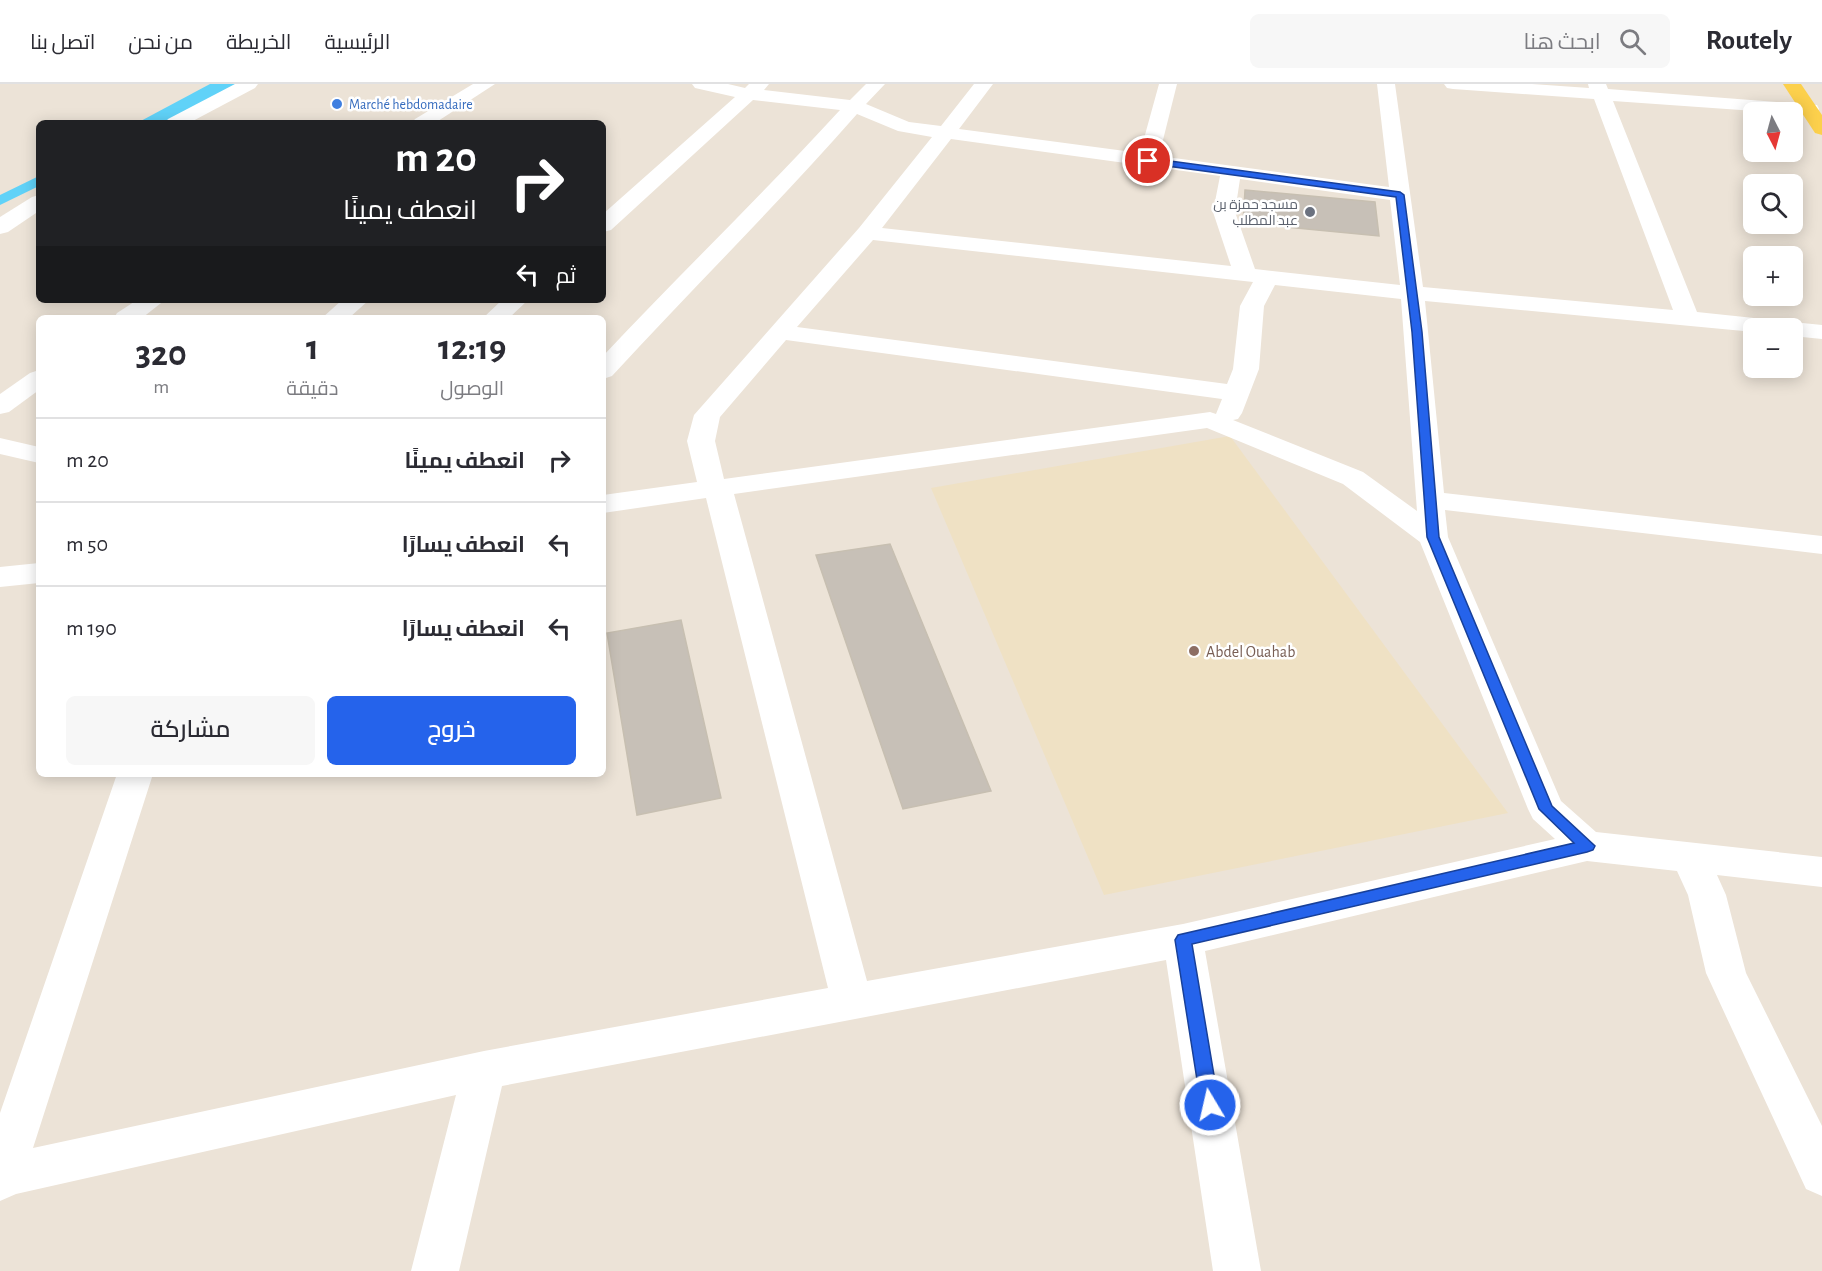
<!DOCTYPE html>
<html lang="ar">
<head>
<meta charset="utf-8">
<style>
  :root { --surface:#fff; --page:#f7f7f7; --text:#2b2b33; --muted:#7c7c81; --line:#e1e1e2; --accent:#2563eb }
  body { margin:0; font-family:"Alegreya Sans",Cairo,sans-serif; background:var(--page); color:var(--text); direction:rtl; height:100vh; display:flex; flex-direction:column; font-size:22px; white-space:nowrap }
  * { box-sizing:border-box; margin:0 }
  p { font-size:20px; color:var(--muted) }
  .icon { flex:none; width:33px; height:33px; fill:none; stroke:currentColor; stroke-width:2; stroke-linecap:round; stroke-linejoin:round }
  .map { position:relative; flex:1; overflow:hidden; direction:ltr }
  .sheet { position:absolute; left:36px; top:231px; width:570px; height:462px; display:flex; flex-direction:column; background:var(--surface); border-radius:9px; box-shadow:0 3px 15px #0003; direction:rtl }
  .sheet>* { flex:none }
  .hud { position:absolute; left:36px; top:36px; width:570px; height:183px; border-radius:9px; box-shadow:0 3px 15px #0003; direction:rtl; background:#202124; color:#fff; overflow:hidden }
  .needle { width:39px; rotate:174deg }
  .fabs { position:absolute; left:1743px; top:18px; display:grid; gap:12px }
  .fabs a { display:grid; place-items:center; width:60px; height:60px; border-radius:9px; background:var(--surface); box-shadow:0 3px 15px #0003; font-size:30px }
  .pin { position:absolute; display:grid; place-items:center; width:51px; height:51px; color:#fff; margin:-26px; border:3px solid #fff; border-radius:50%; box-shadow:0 2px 6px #0007 }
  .me { position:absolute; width:66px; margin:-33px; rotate:351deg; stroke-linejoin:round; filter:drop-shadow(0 0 4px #0008) }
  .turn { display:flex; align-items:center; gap:21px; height:126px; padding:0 30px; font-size:27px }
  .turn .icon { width:78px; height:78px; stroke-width:2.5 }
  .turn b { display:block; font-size:42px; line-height:51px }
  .then { display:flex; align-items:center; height:57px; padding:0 30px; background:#0003; gap:12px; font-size:22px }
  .eta { display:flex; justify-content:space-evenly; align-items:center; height:102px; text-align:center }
  .eta b { font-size:36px; font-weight:600; line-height:42px }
  .primary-button { display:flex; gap:12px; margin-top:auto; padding:12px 30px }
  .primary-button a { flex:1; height:69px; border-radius:9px; background:var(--accent); color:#fff; font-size:24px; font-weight:600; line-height:69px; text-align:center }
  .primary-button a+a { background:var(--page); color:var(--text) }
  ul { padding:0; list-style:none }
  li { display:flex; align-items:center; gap:18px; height:84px; padding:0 30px; border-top:2px solid var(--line) }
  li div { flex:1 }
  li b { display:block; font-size:22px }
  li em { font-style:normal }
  header { display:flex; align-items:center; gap:36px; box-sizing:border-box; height:84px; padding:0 30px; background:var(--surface); border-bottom:2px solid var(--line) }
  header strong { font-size:28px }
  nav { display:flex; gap:33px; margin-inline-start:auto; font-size:21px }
  .search { width:420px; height:54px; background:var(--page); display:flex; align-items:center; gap:15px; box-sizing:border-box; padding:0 21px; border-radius:9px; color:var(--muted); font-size:22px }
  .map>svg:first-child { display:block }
  .education { fill:#efe1c4 }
  .water { fill:#60d2f8 }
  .building { fill:#c7c0b7; stroke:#c7bfb1; stroke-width:1.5 }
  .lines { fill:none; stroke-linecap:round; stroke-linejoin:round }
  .street { fill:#fff; fill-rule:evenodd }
  .primary { fill:#fcd04c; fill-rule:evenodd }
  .route { fill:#2563eb; stroke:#184099; stroke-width:1.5 }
  .shop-dot { fill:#3f7fe0; stroke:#fff; stroke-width:2 }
  .worship-dot { fill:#6b7280; stroke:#fff; stroke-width:2 }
  .education-dot { fill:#8d6e63; stroke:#fff; stroke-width:2 }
  .labels { text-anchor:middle; stroke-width:5; stroke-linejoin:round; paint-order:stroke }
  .far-shop-label { font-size:14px; fill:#366cbe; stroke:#fff; text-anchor:start }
  .far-worship-label { font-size:14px; fill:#5b616d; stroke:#fff; text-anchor:end }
  .education-label { font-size:16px; fill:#785e54; stroke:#fff; text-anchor:start }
</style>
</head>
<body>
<header>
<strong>Routely</strong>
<div class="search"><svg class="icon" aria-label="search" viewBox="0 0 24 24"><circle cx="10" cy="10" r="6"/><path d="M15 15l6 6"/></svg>ابحث هنا</div>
<nav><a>الرئيسية</a><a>الخريطة</a><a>من نحن</a><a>اتصل بنا</a></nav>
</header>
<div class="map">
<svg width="1822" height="1187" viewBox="0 0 1822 1187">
  <rect width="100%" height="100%" fill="#ece3d7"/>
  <!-- education -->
  <path class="education" d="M1230 352 1508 729 1104 811 931 404Z"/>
  <!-- water -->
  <g class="water">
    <path d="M210 0H236L163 39H137Z"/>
    <path d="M39 92V102L0 121V111Z"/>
  </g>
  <!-- building -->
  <g class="building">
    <path d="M1245 106 1375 118 1379 152 1243 139Z"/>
    <path d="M890 460 991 707 903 725 816 471Z"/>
    <path d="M681 536 721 714 637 731 607 549Z"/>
  </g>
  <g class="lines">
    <!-- street -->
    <g class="street">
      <path d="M235 0H258L255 4 189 39H165L168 35Z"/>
      <path d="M473 0H495L435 39H412L415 35Z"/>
      <path d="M692 0H728L745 4 749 0H769L764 6 850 16 866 0H885L866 20 909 38 941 42 974 0H993L959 45 1140 69 1159 0H1177L1159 72 1389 103 1377 0H1395L1423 203 1673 226 1594 15 1453 5 1447 4 1444 0H1532L1589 4 1588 0H1606L1608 5 1817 21 1819 25 1817 29 1810 31 1613 17 1697 228 1822 241V255L1792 252V244H1754V248L1425 217 1444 409 1822 452V470L1445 426 1448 453 1561 717 1596 748 1822 773V803L1717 791 1726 811 1746 889 1822 1042V1112L1806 1105 1706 889 1688 811 1677 787 1587 777 1205 867 1261 1187H1213L1166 876 502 1002 459 1187H411L456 1011 16 1110 0 1117V1029L117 690H153L33 1064 484 967 828 904 706 414 603 429V411L697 398 687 357 694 331 859 144 932 53 898 47 857 30C778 120 693 204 612 292L603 295V272C681 189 763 110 840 26L753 16 611 146 603 148V130L735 13 695 4ZM951 55 1220 92 1213 128 1231 182 882 144ZM1240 95 1390 116 1400 201 1255 185 1235 128ZM873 156 1253 198 1240 222 1233 285 1227 300 797 243ZM1275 201 1401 215 1417 427 1363 388 1233 336 1238 335 1242 329 1259 285 1264 222ZM786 256 1222 315 1216 330 1210 328 724 395 715 357 720 333ZM1207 344 1343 400 1420 458 1528 725 1533 735 1555 755 1183 840 867 897 734 410Z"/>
      <path d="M39 111V127L8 148 0 150V133L32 113Z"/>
      <path d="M137 216H165L142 234H114L117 229Z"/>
      <path d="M342 216H369L349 234H322Z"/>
      <path d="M502 216H528L509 234H483Z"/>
      <path d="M39 286V306L9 328 0 330V310L30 289Z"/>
      <path d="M0 354 39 363V379L0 370Z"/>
      <path d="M39 479V499L0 503V483Z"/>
    </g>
    <!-- primary -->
    <path class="primary" d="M1783 0H1801L1822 31V51L1815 49Z"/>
  </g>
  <!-- route -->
  <path class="route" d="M1148 74 1400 108 1404 111 1422 248 1439 453 1552 722 1595 762 1593 766 1587 768 1192 860 1219 1021 1217 1027 1210 1030 1204 1027 1201 1021 1175 856 1178 851 1574 759 1539 725 1427 453 1412 248 1396 113 1145 79V75Z"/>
  <!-- markers -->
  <circle class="shop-dot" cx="337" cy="20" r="6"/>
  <circle class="worship-dot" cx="1310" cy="128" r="6"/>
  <circle class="education-dot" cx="1194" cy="567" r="6"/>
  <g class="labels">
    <!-- far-shop labels -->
    <g class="far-shop-label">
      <text x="349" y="25">Marché hebdomadaire</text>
    </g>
    <!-- far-worship labels -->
    <g class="far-worship-label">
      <text x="1298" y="125">مسجد حمزة بن<tspan x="1298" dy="16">عبد المطلب</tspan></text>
    </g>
    <!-- education labels -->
    <g class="education-label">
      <text x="1206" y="573">Abdel Ouahab</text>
    </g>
  </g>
</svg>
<div class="fabs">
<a><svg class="needle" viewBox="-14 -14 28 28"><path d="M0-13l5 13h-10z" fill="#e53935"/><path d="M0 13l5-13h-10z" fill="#7c7c81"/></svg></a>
<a><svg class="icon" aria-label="search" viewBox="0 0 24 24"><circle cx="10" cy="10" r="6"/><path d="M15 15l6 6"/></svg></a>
<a>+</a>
<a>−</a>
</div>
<div class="pin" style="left:1148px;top:77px;background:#d93025"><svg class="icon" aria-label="arrive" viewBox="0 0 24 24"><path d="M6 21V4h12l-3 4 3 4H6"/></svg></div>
<svg class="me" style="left:1210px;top:1021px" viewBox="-20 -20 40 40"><circle r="17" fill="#2563eb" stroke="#fff" stroke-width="3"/><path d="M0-11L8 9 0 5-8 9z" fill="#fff"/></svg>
<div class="hud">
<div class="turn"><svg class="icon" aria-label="right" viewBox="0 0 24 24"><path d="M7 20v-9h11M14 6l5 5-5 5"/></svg><div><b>20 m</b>انعطف يمينًا</div></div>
<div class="then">ثم<svg class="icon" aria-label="left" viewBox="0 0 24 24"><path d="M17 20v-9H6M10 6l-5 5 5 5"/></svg></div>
</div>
<section class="sheet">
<div class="eta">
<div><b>12:19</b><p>الوصول</p></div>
<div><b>1</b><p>دقيقة</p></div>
<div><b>320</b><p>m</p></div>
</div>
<ul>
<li><svg class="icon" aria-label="right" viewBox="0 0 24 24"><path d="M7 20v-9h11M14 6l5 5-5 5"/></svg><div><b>انعطف يمينًا</b></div><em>20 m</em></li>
<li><svg class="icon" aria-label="left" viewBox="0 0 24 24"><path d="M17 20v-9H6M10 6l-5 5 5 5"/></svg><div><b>انعطف يسارًا</b></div><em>50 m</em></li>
<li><svg class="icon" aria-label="left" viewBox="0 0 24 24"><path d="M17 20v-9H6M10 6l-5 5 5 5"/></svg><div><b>انعطف يسارًا</b></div><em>190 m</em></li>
</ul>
<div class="primary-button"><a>خروج</a><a>مشاركة</a></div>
</section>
</div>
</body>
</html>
